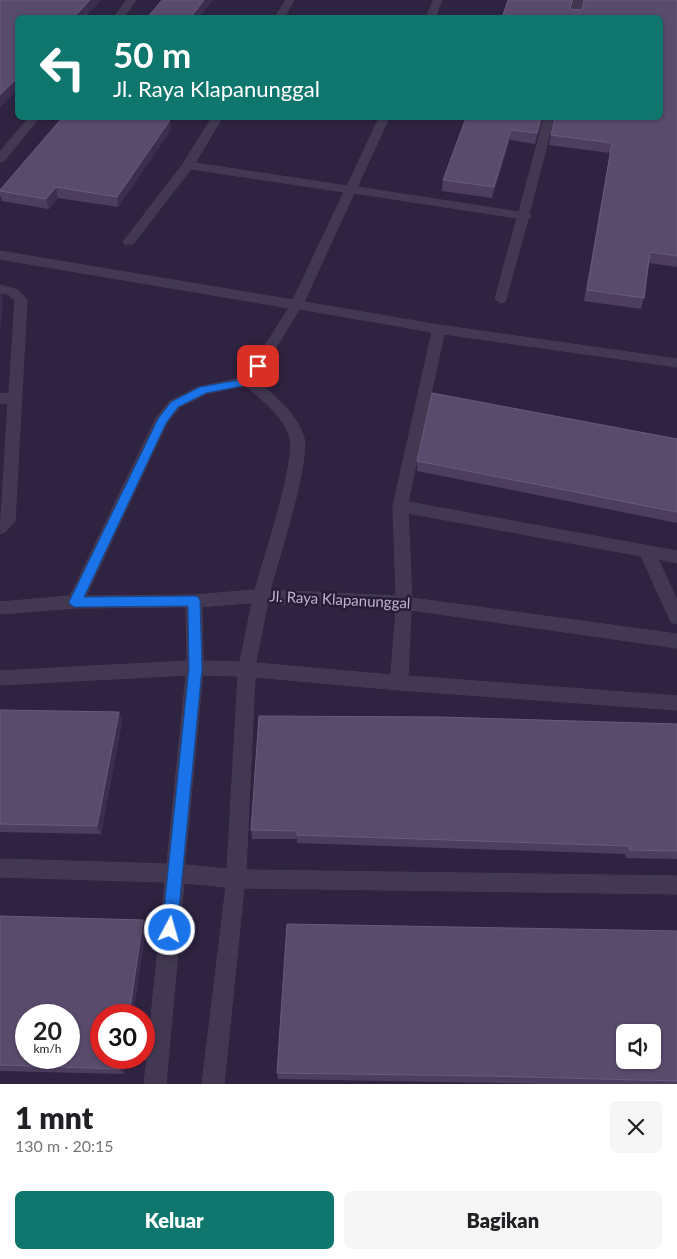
<!DOCTYPE html>
<html lang="id">
<head>
<meta charset="utf-8">
<style>
  :root { --surface:#fff; --page:#f6f6f6; --text:#202124; --muted:#757577; --accent:#0f766e }
  body { margin:0; font-family:Lato,sans-serif; background:var(--page); color:var(--text); height:100vh; display:flex; flex-direction:column; font-size:19px; white-space:nowrap }
  * { box-sizing:border-box; margin:0 }
  p { font-size:16px; color:var(--muted) }
  .icon { flex:none; width:28px; height:28px; fill:none; stroke:currentColor; stroke-width:2; stroke-linecap:round; stroke-linejoin:round }
  .map { position:relative; height:1084px; overflow:hidden }
  .side { display:flex; flex-direction:column; background:var(--surface); flex:1 }
  .side>* { flex:none }
  .top-card { position:absolute; left:15px; top:15px; width:648px; height:105px; border-radius:8px; box-shadow:0 1px 4px #0004; background:#0f766e; color:#fff; overflow:hidden }
  .tools { position:absolute; left:616px; top:1024px; display:grid; gap:10px }
  .tools a { display:grid; place-items:center; width:45px; height:45px; border-radius:8px; background:var(--surface); box-shadow:0 1px 4px #0004; font-size:25px }
  .speed { position:absolute; left:15px; top:1004px; display:flex; gap:10px; font-size:25px; font-weight:700; text-align:center }
  .speed>* { display:grid; place-content:center; width:65px; height:65px; border-radius:50%; background:var(--surface); box-shadow:0 1px 4px #0004; line-height:1 }
  .speed small { font-size:12px; font-weight:400 }
  .speed .limit { border:8px solid #d22; background:#fff; color:#111 }
  .pin { position:absolute; display:grid; place-items:center; width:42px; height:42px; color:#fff; margin:-21px; border-radius:10px; box-shadow:0 2px 8px #0006 }
  .me { position:absolute; width:55px; margin:-28px; rotate:6deg; stroke-linejoin:round; filter:drop-shadow(0 0 4px #0008) }
  .turn { display:flex; align-items:center; gap:18px; height:105px; padding:0 15px; font-size:22px }
  .turn .icon { width:65px; height:65px; stroke-width:2.5 }
  .turn b { display:block; font-size:35px; line-height:42px }
  .round { display:grid; place-items:center; flex:none; width:52px; height:52px; border-radius:8px; background:var(--page) }
  .summary { display:flex; align-items:center; justify-content:space-between; height:85px; padding:0 15px }
  h1 { font-size:30px; font-weight:800; line-height:38px }
  .action { display:flex; gap:10px; margin-top:auto; padding:10px 15px }
  .action a { flex:1; height:58px; border-radius:8px; background:var(--accent); color:#fff; font-size:20px; font-weight:800; line-height:58px; text-align:center }
  .action a+a { background:var(--page); color:var(--text) }
  .map>svg:first-child { display:block }
  .lines { fill:none; stroke-linecap:round; stroke-linejoin:round }
  .minor-casing { stroke:#493e58; stroke-width:1 }
  .minor { fill:#423852; fill-rule:evenodd }
  .wall { fill:#4d3e60 }
  .shaded-wall { fill:#3c2e4f }
  .building { fill:#594b6c; stroke:#695b7b; fill-rule:evenodd }
  .route { fill:#1a73e8; stroke:#114b97 }
  .labels { text-anchor:middle; stroke-width:5; stroke-linejoin:round; paint-order:stroke }
  .street-label { font-size:15px; fill:#bfb4cc; stroke:#271c37 }
</style>
</head>
<body>
<div class="map">
<svg width="677" height="1084" viewBox="0 0 677 1084">
  <rect width="100%" height="100%" fill="#2f2342"/>
  <g class="lines">
    <defs>
      <g id="minor">
        <path d="M127 0H136L123 18H114Z"/>
        <path d="M286 0H294L284 18H275Z"/>
        <path d="M434 0H442L435 18H426Z"/>
        <path d="M575 0H583L579 18H570Z"/>
        <path d="M29 118H39L4 161 0 162V152Z"/>
        <path d="M212 118H222L195 163 347 186 379 118H389L357 187 519 212 544 118H554L529 214 531 216 528 219 505 302 501 303 495 299 517 218 354 193 304 302 439 325 677 359V367L444 334 408 502 677 551V563L658 559 677 600V624L671 622 641 556 408 513 412 598 677 634V648L411 610 408 676 677 696V710L399 690 255 677 246 870 677 876V894L244 888 224 1084H202L226 887 184 883 166 1084H144L165 882 0 877V859L167 864 186 675 0 685V671L187 661 186 607 75 608 0 614V602L70 596 156 418 170 401 198 387 245 377 289 308 0 259V251L293 300 344 192 191 169 133 244H125L123 242 183 164ZM300 309 432 332 393 506 396 596 270 590C278 561 310 462 304 438 296 412 275 397 256 380ZM246 386C263 401 283 415 290 438 296 462 263 561 255 590L194 595 86 596 167 423 180 407 206 394ZM252 603 240 662 203 661 202 607ZM268 603 396 609 391 675 256 663ZM203 675 238 676 227 869 185 865Z"/>
        <path d="M0 285 18 290 27 300 15 521 5 532 0 534 8 403 0 404V394L9 393 15 300 7 294 0 293Z"/>
      </g>
    </defs>
    <!-- minor casing -->
    <use href="#minor" class="minor-casing"/>
    <!-- minor -->
    <use href="#minor" class="minor"/>
  </g>
  <!-- wall -->
  <g class="wall">
    <path d="M573 0 571 9 582 10 677 0V267L649 263 644 298 641 309 584 301 610 153 549 145 551 135 660 118 502 18Z"/>
    <path d="M466 118H543L535 144 510 140 492 198 442 191 443 180Z"/>
    <path d="M171 130 118 207 58 198 49 209 2 201 0 195V190Z"/>
    <path d="M677 439V523L417 471V461Z"/>
    <path d="M0 710 122 721 101 834 0 832Z"/>
    <path d="M677 724V859L626 858 625 854 297 843V839H252L251 830Z"/>
    <path d="M0 916 143 920 146 927 124 1074 0 1071Z"/>
    <path d="M677 931V1084H547L278 1079 277 1073Z"/>
  </g>
  <!-- shaded-wall -->
  <g class="shaded-wall">
    <path d="M90 0H101L85 18H73Z"/>
    <path d="M204 0H213L199 18H190Z"/>
    <path d="M18 77V89L0 108V95Z"/>
    <path d="M541 118H543L535 144 537 133Z"/>
    <path d="M170 120 171 130 118 207 117 197Z"/>
    <path d="M511 130 510 140 492 198 494 187Z"/>
    <path d="M56 187 58 198 49 209 46 199Z"/>
    <path d="M0 292 3 301 0 336Z"/>
    <path d="M119 712 122 721 101 834 97 826Z"/>
    <path d="M143 920 146 927 133 1015H129Z"/>
    <path d="M122 1058H126L124 1074 120 1069Z"/>
  </g>
  <!-- building -->
  <g class="building">
    <path d="M0 0H90L73 18H18V77L0 95Z"/>
    <path d="M162 0H204L190 18H147Z"/>
    <path d="M508 0H573L570 9 582 10 584 0H677V256L650 252 644 298 587 290 612 143 551 135 555 118H660V18H502Z"/>
    <path d="M62 118H153L170 120 117 197 56 187 46 199 0 191V190Z"/>
    <path d="M466 118H541L537 133 511 130 494 187 443 180Z"/>
    <path d="M432 393 677 439V512L417 461Z"/>
    <path d="M0 710 119 712 97 826 0 824Z"/>
    <path d="M259 716 439 717 677 724V851L630 850 629 846 297 835V831L251 830Z"/>
    <path d="M0 916 143 920 129 1015H101V1058H122L120 1069 0 1065ZM26 1015H69V1058H26Z"/>
    <path d="M287 924 677 931V1081L487 1076 277 1073ZM625 1032H652V1060H625Z"/>
  </g>
  <!-- route -->
  <path class="route" d="M258 363 263 366 252 384 206 393 178 407 166 423 84 597 194 596 198 597 200 601 202 668 177 930 175 936 170 938 164 936 162 930 189 668 188 606 75 607 71 605 69 602 158 419 171 402 200 387 245 379 255 364Z"/>
  <g class="labels">
    <!-- street labels -->
    <g class="street-label">
      <text transform="translate(340 600) rotate(3)" y="5">Jl. Raya Klapanunggal</text>
    </g>
  </g>
</svg>
<div class="tools">
<a><svg class="icon" aria-label="sound" viewBox="0 0 24 24"><path d="M4 9h4l5-4v14l-5-4H4zM17 9q2 3 0 6"/></svg></a>
</div>
<div class="speed"><div>20<small>km/h</small></div><div class="limit">30</div></div>
<div class="pin" style="left:258px;top:366px;background:#d93025"><svg class="icon" aria-label="arrive" viewBox="0 0 24 24"><path d="M6 21V4h12l-3 4 3 4H6"/></svg></div>
<svg class="me" style="left:170px;top:930px" viewBox="-20 -20 40 40"><circle r="17" fill="#1a73e8" stroke="#fff" stroke-width="3"/><path d="M0-11L8 9 0 5-8 9z" fill="#fff"/></svg>
<div class="top-card">
<div class="turn"><svg class="icon" aria-label="left" viewBox="0 0 24 24"><path d="M17 20v-9H6M10 6l-5 5 5 5"/></svg><div><b>50 m</b>Jl. Raya Klapanunggal</div></div>
</div>
</div>
<section class="side">
<div class="summary"><div><h1>1 mnt</h1><p>130 m · 20:15</p></div><a class="round"><svg class="icon" aria-label="close" viewBox="0 0 24 24"><path d="M6 6l12 12M18 6L6 18"/></svg></a></div>
<div class="action"><a>Keluar</a><a>Bagikan</a></div>
</section>
</body>
</html>
